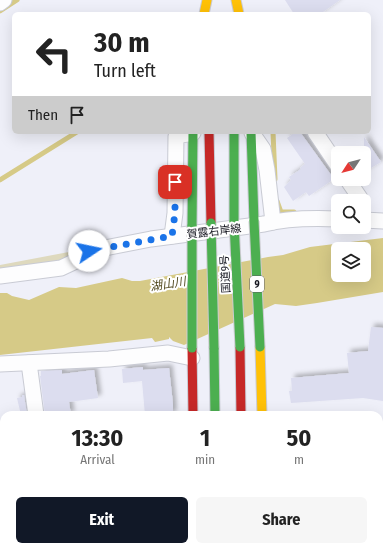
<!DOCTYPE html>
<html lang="en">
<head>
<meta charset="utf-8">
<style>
  :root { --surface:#fff; --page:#f6f6f6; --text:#222; --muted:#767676; --accent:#111827 }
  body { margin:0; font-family:"Fira Sans Condensed","Noto Sans JP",sans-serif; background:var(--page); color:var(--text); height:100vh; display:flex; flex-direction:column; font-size:15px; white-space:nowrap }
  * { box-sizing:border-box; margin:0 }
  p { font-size:13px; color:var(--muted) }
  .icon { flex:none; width:22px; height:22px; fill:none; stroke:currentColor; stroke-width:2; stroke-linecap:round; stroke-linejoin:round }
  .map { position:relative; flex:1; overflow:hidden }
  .details { position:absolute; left:0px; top:411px; width:383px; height:140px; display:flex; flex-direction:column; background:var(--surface); border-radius:12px 12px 0 0; box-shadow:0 4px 16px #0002 }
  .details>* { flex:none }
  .banner { position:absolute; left:12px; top:12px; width:359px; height:122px; border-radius:6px; box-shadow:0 4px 16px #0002; background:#fff; color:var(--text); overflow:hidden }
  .needle { width:26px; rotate:234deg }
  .controls { position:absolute; left:331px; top:146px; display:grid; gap:8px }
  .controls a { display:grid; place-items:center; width:40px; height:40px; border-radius:6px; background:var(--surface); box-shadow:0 4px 16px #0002; font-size:20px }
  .pin { position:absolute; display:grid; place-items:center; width:34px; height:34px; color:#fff; margin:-17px; border-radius:8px; box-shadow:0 2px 6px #0006 }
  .me { position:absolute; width:44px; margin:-22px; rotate:79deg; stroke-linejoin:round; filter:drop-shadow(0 0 3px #0008) }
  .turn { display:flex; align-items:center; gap:14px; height:84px; padding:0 16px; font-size:18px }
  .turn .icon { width:52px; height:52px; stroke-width:2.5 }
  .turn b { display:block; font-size:28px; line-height:34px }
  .then { display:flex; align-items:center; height:38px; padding:0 16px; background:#0003; gap:8px; font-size:15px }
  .eta { display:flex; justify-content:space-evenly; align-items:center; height:68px; text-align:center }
  .eta b { font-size:24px; font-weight:700; line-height:28px }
  .action { display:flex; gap:8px; margin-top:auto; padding:8px 16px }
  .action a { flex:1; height:46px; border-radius:6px; background:var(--accent); color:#fff; font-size:16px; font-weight:700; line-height:46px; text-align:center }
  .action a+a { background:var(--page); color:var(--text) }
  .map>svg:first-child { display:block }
  .grass { fill:#ded9be }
  .water { fill:#d6ca87; fill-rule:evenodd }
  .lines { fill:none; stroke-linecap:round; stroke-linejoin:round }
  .stream { stroke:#d6ca87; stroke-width:5 }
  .building { fill:#dcddef; filter:url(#shadow) }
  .street-casing { stroke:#c9cbd4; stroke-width:17 }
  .fast-casing { stroke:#c9cbd4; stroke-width:11 }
  .slow-casing { stroke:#c9cbd4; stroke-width:11 }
  .jam-casing { stroke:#c9cbd4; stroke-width:11 }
  .street { stroke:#fdfdfe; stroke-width:15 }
  .fast { stroke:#4caf50; stroke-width:9 }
  .slow { stroke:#ffc107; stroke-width:9 }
  .jam { stroke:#c62828; stroke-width:9 }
  .fast-bridge-casing { stroke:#cbcbd0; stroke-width:11; stroke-linecap:butt }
  .fast-bridge { stroke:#4caf50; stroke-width:9 }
  .route { stroke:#1a73e8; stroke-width:7; stroke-dasharray:0 12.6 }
  .labels { text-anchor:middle; stroke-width:4; stroke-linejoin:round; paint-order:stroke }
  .shield { fill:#fff; stroke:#5b5c62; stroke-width:1 }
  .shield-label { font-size:10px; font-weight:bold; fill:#15161f }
  .street-label { font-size:11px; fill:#15161f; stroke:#fff }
  .water-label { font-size:12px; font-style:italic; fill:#514920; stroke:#fff }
</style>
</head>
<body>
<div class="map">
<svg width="383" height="551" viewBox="0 0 383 551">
  <defs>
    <filter id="shadow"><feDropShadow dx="3.5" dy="-3.5" stdDeviation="2" flood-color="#0004"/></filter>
  </defs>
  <rect width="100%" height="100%" fill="#eff0f9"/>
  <!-- grass -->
  <path class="grass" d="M104 241 67 260 0 271V265L74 251 85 244Z"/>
  <!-- water -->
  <path class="water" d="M383 238V292L317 303 296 306 275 304 184 345 173 341 169 337V339L155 342 152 338 0 355V293H7L12 296 29 300 59 287 76 288 122 278 132 281H140L268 257 283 255 310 247ZM338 249H364V275H338Z"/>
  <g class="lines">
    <!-- stream -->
    <g class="stream">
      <path d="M0 11 17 0"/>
      <path d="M273 132 275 179"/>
      <path d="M0 180 77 132"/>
      <path d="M277 201 281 212H294"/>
    </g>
  </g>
  <!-- building -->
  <g class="building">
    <path d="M285 0H340L320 14H294Z"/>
    <path d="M296 132H300L334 179 309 196 306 192 293 201 284 187 291 180 289 177 301 169 300 168 305 164 287 138Z"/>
    <path d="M364 137 381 162 364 172Z"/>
    <path d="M371 327 383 328V401L363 398 291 403 289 391H292L291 378 349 373 347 353 368 351Z"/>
    <path d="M143 367V370L169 368 173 404V415H145L142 381 123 383 122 369Z"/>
    <path d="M62 370V374L94 370 98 398 69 402 71 415H45L40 376H41V371Z"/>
    <path d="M22 395H24L27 415H21L17 398 22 397Z"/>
  </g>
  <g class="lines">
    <defs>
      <g id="street">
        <path d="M0 3 4 0"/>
        <path d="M315 132 338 166"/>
        <path d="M252 133 263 149 267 170 273 222"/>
        <path d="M347 179 360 198V201"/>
        <path d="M364 220 383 221"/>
        <path d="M172 236 175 213 176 136 193 133"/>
        <path d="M0 276 61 268 78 260 89 251 151 239 264 224C287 218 314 218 338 219"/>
        <path d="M29 363 36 415"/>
        <path d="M0 364 109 359 168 353 192 358"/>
        <path d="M0 538 4 537"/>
        <path d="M55 547 56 551"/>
        <path d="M293 547 294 551"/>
      </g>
      <g id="fast">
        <path d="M234 132V222"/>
        <path d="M251 132 254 221"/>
        <path d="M192 226 193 132"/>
        <path d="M214 348 215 415"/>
        <path d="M197 547V551"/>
        <path d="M264 547V551"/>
      </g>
      <g id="slow">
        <path d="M236 0 239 14"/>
        <path d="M204 14 207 0"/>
        <path d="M260 347 262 415"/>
        <path d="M149 547V551"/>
        <path d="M242 547V551"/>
      </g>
      <g id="jam">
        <path d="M209 132 211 223"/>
        <path d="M240 347 241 415"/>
        <path d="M192 348 193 415"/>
        <path d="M379 486H383"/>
        <path d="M217 547V551"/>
      </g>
    </defs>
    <!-- street casing -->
    <use href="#street" class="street-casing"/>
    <!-- fast casing -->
    <use href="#fast" class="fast-casing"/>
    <!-- slow casing -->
    <use href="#slow" class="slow-casing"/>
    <!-- jam casing -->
    <use href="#jam" class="jam-casing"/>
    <!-- street -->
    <use href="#street" class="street"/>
    <!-- fast -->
    <use href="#fast" class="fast"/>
    <!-- slow -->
    <use href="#slow" class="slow"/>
    <!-- jam -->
    <use href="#jam" class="jam"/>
    <defs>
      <g id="fast-bridge">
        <path d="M254 221 260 347"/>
        <path d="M234 222 240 347"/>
        <path d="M211 223 214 348"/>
        <path d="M192 226V348"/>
      </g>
    </defs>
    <!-- fast-bridge casing -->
    <use href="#fast-bridge" class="fast-bridge-casing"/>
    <!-- fast-bridge -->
    <use href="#fast-bridge" class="fast-bridge"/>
  </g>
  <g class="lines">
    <!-- route -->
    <path class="route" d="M89 251 172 236 175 213V182"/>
  </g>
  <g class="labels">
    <!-- shield labels -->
    <rect class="shield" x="250" y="276" width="14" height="16" rx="3"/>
    <g class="shield-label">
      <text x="257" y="288">9</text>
    </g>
    <!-- street labels -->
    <g class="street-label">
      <text transform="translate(214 231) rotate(-7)" y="4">賀露右岸線</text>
      <text transform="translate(225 274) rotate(-93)" y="4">国道9号</text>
    </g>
    <!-- water labels -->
    <g class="water-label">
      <text transform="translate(168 284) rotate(-9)" y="4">湖山川</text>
    </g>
  </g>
</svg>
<div class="controls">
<a><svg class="needle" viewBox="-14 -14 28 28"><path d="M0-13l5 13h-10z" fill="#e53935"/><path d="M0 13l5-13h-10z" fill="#767676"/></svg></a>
<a><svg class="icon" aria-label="search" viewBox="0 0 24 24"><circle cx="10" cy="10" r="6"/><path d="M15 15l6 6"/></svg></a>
<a><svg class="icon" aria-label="layers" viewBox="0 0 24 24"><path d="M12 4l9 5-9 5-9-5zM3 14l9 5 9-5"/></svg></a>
</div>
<div class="pin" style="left:175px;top:182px;background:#d93025"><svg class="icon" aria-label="arrive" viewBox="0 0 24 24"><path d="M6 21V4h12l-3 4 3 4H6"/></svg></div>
<svg class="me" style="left:89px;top:251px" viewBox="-20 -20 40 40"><circle r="19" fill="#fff"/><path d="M0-13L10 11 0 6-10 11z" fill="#1a73e8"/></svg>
<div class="banner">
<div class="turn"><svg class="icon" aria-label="left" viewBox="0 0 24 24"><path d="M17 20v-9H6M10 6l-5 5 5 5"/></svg><div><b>30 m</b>Turn left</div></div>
<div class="then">Then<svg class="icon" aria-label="arrive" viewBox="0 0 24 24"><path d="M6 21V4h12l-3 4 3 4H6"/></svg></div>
</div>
<section class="details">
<div class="eta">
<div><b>13:30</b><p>Arrival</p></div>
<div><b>1</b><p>min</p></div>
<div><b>50</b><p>m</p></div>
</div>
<div class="action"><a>Exit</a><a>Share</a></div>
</section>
</div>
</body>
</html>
